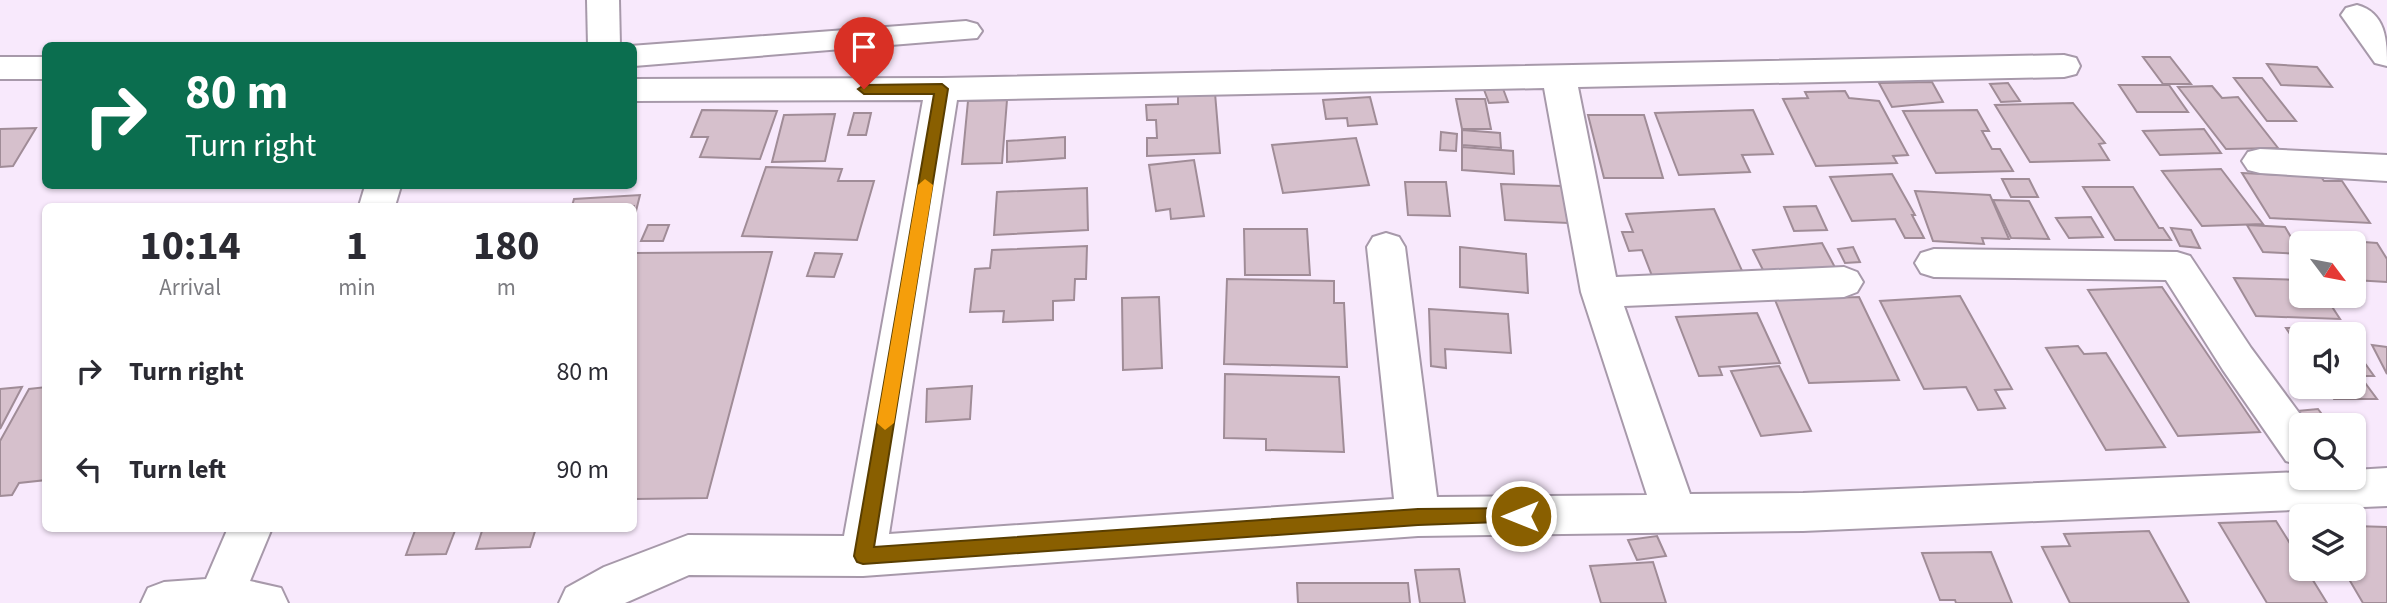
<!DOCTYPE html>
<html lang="en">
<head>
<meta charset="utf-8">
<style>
  :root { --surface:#fff; --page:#f2f2f3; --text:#2b2b33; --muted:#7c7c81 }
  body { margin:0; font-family:"Source Sans 3",sans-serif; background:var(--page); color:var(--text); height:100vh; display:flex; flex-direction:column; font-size:26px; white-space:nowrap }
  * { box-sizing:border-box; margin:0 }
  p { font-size:23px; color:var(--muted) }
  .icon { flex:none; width:38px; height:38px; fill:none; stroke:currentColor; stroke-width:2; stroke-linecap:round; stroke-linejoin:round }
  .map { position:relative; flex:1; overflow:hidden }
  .details { position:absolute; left:42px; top:203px; width:595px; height:329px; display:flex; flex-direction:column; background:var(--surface); border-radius:10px; box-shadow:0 2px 5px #0004 }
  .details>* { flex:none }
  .banner { position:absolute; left:42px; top:42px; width:595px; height:147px; border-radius:10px; box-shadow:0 2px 5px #0004; background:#0b6e4f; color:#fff; overflow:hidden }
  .needle { width:46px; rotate:122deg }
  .tools { position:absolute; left:2289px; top:231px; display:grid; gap:14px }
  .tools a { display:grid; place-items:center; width:77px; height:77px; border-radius:10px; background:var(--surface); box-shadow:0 2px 5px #0004; font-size:35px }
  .pin { position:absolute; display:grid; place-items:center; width:60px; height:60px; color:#fff; margin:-72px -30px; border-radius:50% 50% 50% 0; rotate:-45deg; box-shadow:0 0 7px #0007 }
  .pin .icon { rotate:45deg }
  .me { position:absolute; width:77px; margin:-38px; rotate:270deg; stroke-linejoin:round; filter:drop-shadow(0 0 5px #0008) }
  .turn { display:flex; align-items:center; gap:24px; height:147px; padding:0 28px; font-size:32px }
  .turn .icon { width:91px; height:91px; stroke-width:2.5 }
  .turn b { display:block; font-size:49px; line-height:60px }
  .eta { display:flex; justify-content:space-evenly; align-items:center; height:119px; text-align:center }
  .eta b { font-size:42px; font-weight:700; line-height:49px }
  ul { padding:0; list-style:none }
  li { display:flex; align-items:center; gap:21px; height:98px; padding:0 28px }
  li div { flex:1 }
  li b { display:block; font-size:26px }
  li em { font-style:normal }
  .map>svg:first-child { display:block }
  .building { fill:#d6c0cc; stroke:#a08c97; stroke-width:2 }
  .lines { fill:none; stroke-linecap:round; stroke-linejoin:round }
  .minor-casing { stroke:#a799aa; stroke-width:4 }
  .minor { fill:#fff; fill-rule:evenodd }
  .route { fill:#895f00; stroke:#593e00; stroke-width:2 }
  .slow { fill:#f59e0b }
</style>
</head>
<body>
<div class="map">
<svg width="2387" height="603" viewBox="0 0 2387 603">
  <rect width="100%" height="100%" fill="#f8e9fc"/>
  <!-- building -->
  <g class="building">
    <path d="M2143 57H2170L2191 84H2163Z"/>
    <path d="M2267 64 2317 67 2332 87 2281 85Z"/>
    <path d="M2234 78H2262L2296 121H2267Z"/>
    <path d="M1932 82 1943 102 1892 107 1879 83Z"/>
    <path d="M2008 83 2020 101 2001 102 1990 84Z"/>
    <path d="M2119 85H2169L2188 112H2137Z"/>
    <path d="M1502 86 1508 102 1489 103 1483 87Z"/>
    <path d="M2212 86 2222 98 2238 97 2278 148 2226 149 2178 87Z"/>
    <path d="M1845 91 1849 98 1879 101 1908 155 1893 156 1897 163 1816 166 1783 99 1808 98 1805 92Z"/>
    <path d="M1215 93 1220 153 1147 156V138H1157L1156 120H1147L1146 105 1178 104V94Z"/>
    <path d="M1370 97 1377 124 1348 126 1347 118 1326 119 1323 100Z"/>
    <path d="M1456 99H1485L1491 129H1462Z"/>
    <path d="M1007 100 1002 163 962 164 968 101Z"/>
    <path d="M2073 103 2105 143 2099 144 2109 160 2030 162 1995 105Z"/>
    <path d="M702 110 777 111 760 159 700 157 708 137H691Z"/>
    <path d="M1753 110 1773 154 1742 155 1750 172 1679 175 1655 113Z"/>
    <path d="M1977 110 1989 131H1982L1992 149H2000L2013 171 1936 173 1903 111Z"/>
    <path d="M854 113H871L866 135H848Z"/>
    <path d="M835 114 825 161 772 162 784 115Z"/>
    <path d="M1588 115H1644L1663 178H1604Z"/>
    <path d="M36 128 13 166 0 167V129Z"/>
    <path d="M2204 129 2221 153 2160 155 2143 131Z"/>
    <path d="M1462 130 1500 133 1501 148 1462 145Z"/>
    <path d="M1441 132 1457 134 1456 151 1440 150Z"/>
    <path d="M1065 137V158L1007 162V141Z"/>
    <path d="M1356 138 1369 185 1283 193 1272 145Z"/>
    <path d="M1462 147 1513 151 1514 174 1462 170Z"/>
    <path d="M1194 160 1204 216 1171 219 1170 209 1156 211 1149 165Z"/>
    <path d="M766 167 842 169 838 181H874L857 240 742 236Z"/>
    <path d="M2221 169 2263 224 2202 226 2162 171Z"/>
    <path d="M2242 173 2321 177 2324 181H2342L2370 223 2270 218Z"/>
    <path d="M1892 174 1915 215H1912L1924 238H1905L1895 219 1852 221 1830 177Z"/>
    <path d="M2002 179H2029L2038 197H2011Z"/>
    <path d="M1405 182H1446L1450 216 1408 215Z"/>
    <path d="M1501 184 1562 186 1568 223 1505 220Z"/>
    <path d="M2083 187H2133L2159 228H2163L2171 240H2115Z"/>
    <path d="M1087 188 1088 230 994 235 997 192Z"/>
    <path d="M1915 191 1990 195 2009 239 1982 238 1984 244 1933 241Z"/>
    <path d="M640 195 634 219V206H572L574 199Z"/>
    <path d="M1993 200 2029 201 2049 239 2011 238Z"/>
    <path d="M1816 206 1827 230 1794 231 1784 207Z"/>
    <path d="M1714 209 1744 275 1654 281 1642 250 1629 251 1622 232H1633L1626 214Z"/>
    <path d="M2091 217 2103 237 2069 238 2056 218Z"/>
    <path d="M648 225H669L663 241H641Z"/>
    <path d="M2247 225 2285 227 2301 254 2263 252Z"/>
    <path d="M2171 228 2191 230 2200 248 2180 246Z"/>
    <path d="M1244 229H1307L1310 275H1245Z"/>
    <path d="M2295 237 2377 243 2387 259V282L2354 280V243H2301V247Z"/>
    <path d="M1822 243 1839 275 1769 282 1753 250Z"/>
    <path d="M1087 246 1086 279H1075L1074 300 1053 301V320L1003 322 1004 311 970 312 975 269 990 268 992 250Z"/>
    <path d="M1460 247 1526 254 1528 293 1460 287Z"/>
    <path d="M1853 247 1860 262 1845 263 1838 249Z"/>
    <path d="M772 252 707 498 634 499 635 253Z"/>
    <path d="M815 253 842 254 834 277 807 276Z"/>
    <path d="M2234 278 2301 280V296H2325L2340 319 2256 316Z"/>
    <path d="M1227 279 1334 281V303H1344L1347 367 1224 364Z"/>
    <path d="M2162 287 2260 432 2178 436 2088 290Z"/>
    <path d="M1960 296 2012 389 1995 390 2005 408 1978 410 1966 387 1924 389 1880 301Z"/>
    <path d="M1159 297 1162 368 1123 370 1122 298Z"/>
    <path d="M1859 297 1899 380 1809 383 1775 300Z"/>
    <path d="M1429 309 1508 314 1511 353 1445 349 1446 368 1431 366Z"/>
    <path d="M1757 313 1780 363 1719 367 1722 375 1699 376 1676 317Z"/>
    <path d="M2286 328H2339L2344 334H2301V351Z"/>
    <path d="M2372 345 2387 347V374Z"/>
    <path d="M2078 346 2084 354 2106 353 2165 447 2106 450 2046 348Z"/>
    <path d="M2354 348 2374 376H2360L2377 399H2334L2326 387H2354Z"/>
    <path d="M1779 366 1811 431 1761 436 1731 371Z"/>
    <path d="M1225 374 1339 377 1344 452 1266 450V439L1224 438Z"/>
    <path d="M972 386 970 419 926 422 927 389Z"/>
    <path d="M22 387 0 429V389Z"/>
    <path d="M46 387V480L19 483 12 495 0 496V441L29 389Z"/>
    <path d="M2318 409 2330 425H2301V430L2287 412Z"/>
    <path d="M2276 521 2301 561V569H2306L2327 603H2267L2219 523Z"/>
    <path d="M2354 526 2387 527V603H2363L2343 569H2354Z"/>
    <path d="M416 528H456L446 554 406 555Z"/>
    <path d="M483 528H536L530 547 476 549Z"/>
    <path d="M2149 531 2189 603H2070L2042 547 2070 546 2064 534Z"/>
    <path d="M1657 536 1666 556 1637 560 1628 540Z"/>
    <path d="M1991 552 2012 603H1956L1955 600H1940L1922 553Z"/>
    <path d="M1653 562 1666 603H1601L1590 566Z"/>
    <path d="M1459 569 1465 603H1420L1415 570Z"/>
    <path d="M1297 583H1408L1410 603H1298Z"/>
  </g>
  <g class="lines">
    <defs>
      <g id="minor">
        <path d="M587 0H619L620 46H588Z"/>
        <path d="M2357 5C2386 13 2387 40 2387 66L2375 63 2341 15 2346 8Z"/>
        <path d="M966 21 977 24 982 31 977 38 634 66V46H630Z"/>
        <path d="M2064 55 2076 58 2080 66 2076 74 2064 77 1578 87 1616 277 1844 267 1857 272 1863 282 1857 292 1844 297 1624 306 1690 494 1803 493 2301 472V478H2354V470L2387 468V506L1803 531 1418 536 863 576 689 575 625 603H559L566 588 604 567 688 535 844 536 923 100 634 101V79L942 78ZM1544 88 1581 292 1647 495 1437 497 1405 247 1399 237 1386 233 1373 237 1367 247 1394 499 889 534 957 100Z"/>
        <rect x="0" y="57" width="46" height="22"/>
        <path d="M2260 149 2387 155V181L2260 173 2248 170 2242 161 2248 152Z"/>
        <path d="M365 186H401L395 206H359Z"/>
        <path d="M1934 249 2177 252 2190 256 2251 348 2308 425H2301V466L2286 461 2223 370 2166 280 1934 277 1921 273 1915 263 1921 253Z"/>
        <path d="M228 528H272L250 581 281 588 288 603H141L148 588 164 582 206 579Z"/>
      </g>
    </defs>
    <!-- minor casing -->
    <use href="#minor" class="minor-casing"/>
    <!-- minor -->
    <use href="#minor" class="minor"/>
  </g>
  <!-- route -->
  <path class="route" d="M942 84 948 89 874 547 1418 509 1521 508 1527 510 1530 516 1527 521 1418 525 863 564 857 562 854 556 934 94H864L858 89 864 85Z"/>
  <!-- slow -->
  <path class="slow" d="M925 179 933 185 894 423 885 430 877 423 918 185Z"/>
</svg>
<div class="tools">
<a><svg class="needle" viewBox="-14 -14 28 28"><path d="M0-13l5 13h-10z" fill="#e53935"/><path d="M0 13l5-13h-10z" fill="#7c7c81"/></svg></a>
<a><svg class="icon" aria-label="sound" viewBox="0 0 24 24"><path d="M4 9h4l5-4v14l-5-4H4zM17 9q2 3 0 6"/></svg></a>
<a><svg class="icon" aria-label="search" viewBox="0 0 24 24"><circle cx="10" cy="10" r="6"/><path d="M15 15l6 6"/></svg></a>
<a><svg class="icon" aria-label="layers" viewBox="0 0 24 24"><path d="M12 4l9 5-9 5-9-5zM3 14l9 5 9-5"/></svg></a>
</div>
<div class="pin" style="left:864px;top:89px;background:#d93025"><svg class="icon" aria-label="arrive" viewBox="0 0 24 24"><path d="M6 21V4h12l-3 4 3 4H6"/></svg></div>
<svg class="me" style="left:1521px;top:516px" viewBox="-20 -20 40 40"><circle r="17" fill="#895f00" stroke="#fff" stroke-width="3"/><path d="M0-11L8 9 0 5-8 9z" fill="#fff"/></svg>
<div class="banner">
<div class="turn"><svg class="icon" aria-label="right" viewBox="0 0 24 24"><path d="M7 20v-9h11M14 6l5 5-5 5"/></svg><div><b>80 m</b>Turn right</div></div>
</div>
<section class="details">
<div class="eta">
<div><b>10:14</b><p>Arrival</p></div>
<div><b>1</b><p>min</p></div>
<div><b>180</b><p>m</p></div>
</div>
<ul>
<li><svg class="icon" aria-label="right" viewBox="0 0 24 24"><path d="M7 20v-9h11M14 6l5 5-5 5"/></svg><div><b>Turn right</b></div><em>80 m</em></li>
<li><svg class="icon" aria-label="left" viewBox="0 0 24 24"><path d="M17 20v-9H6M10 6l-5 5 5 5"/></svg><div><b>Turn left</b></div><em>90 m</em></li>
</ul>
</section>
</div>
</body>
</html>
